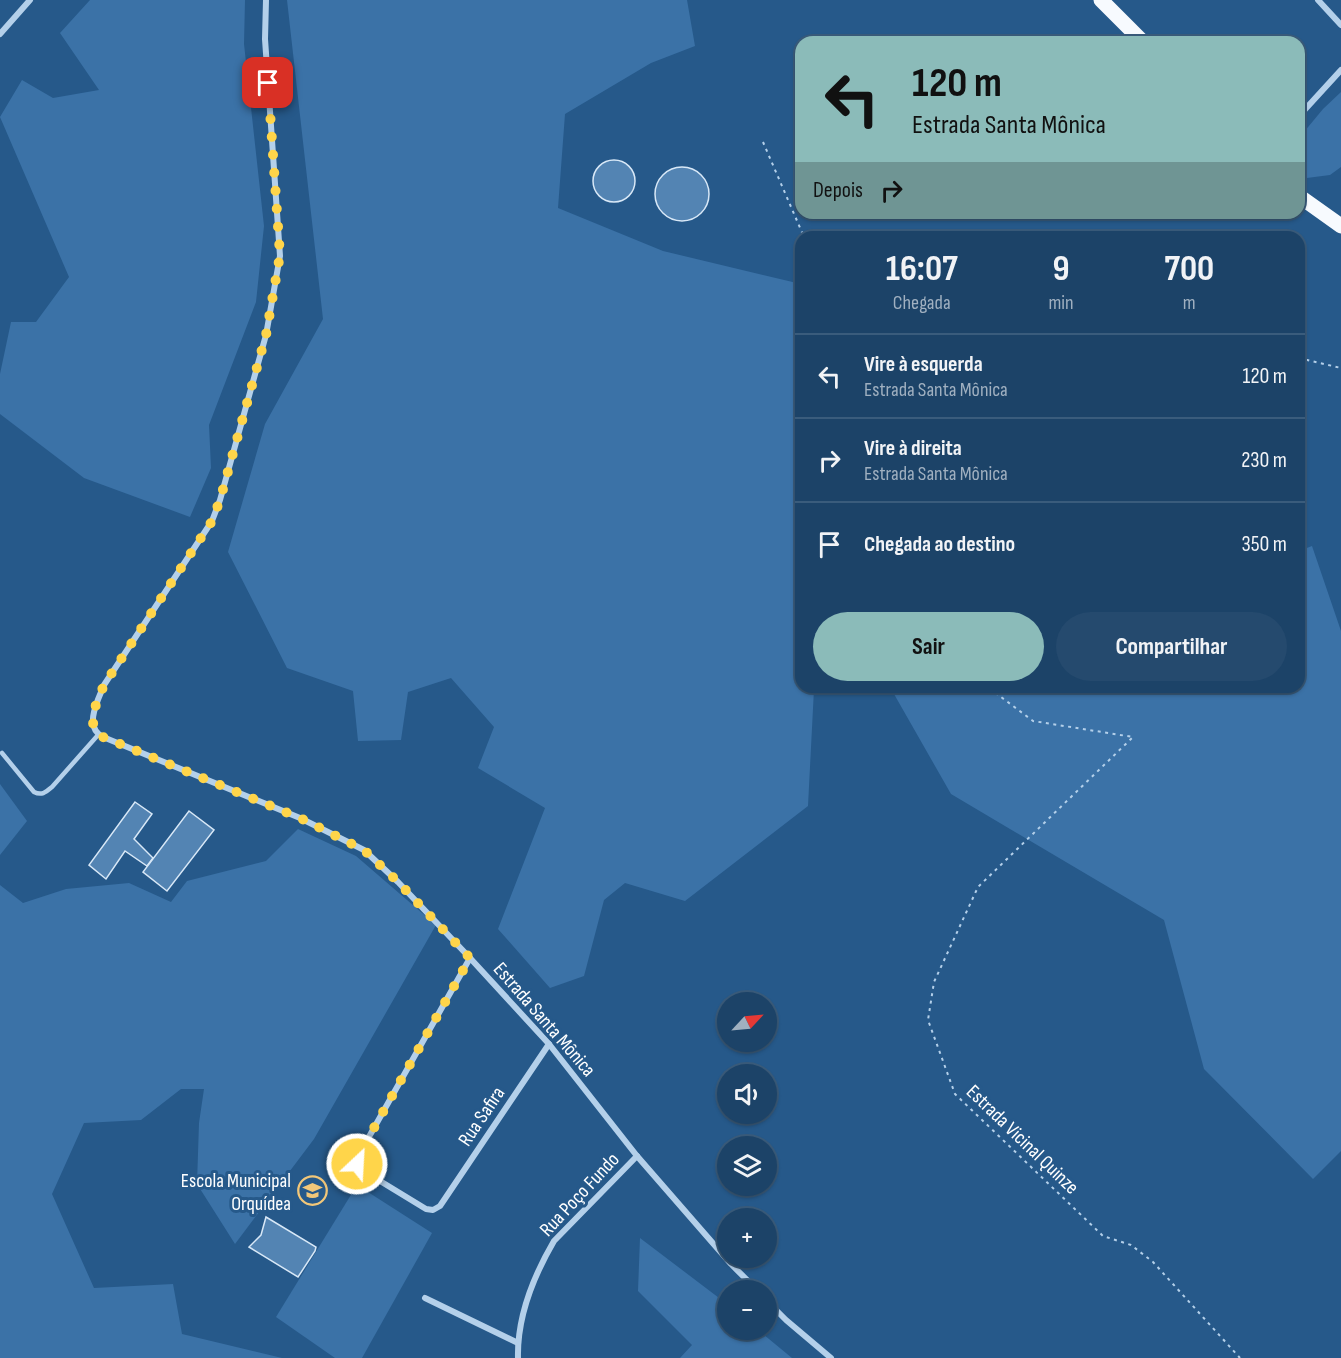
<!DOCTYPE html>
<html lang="pt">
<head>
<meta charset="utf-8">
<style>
  :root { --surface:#1c4368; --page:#254a6e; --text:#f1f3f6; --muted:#a0b0c0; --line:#3a5c7c; --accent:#8bbbb9 }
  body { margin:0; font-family:"Sofia Sans Condensed",sans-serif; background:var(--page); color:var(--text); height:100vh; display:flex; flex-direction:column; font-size:22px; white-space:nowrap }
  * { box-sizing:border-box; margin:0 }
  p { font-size:20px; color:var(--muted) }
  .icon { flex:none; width:33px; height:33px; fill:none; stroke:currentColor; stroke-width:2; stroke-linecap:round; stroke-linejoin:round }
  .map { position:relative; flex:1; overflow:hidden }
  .side { position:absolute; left:795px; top:231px; width:510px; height:462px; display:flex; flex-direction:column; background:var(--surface); border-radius:18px; box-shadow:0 2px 4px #0004,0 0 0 2px var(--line) }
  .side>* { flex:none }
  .banner { position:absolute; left:795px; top:36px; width:510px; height:183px; border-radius:18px; box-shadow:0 2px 4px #0004,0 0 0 2px var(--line); background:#8bbbb9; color:#111; overflow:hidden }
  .needle { width:39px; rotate:64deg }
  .tools { position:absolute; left:717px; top:992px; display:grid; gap:12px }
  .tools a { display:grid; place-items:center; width:60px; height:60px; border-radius:50%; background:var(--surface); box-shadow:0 2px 4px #0004,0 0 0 2px var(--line); font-size:30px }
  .pin { position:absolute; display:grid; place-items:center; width:51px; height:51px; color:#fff; margin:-26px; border-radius:12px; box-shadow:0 3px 9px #0006 }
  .me { position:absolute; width:66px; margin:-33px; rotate:25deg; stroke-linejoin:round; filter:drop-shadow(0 0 4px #0008) }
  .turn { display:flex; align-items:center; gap:21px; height:126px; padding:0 18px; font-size:27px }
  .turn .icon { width:78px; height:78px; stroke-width:2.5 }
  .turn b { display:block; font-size:42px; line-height:51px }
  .then { display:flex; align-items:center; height:57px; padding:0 18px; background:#0003; gap:12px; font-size:22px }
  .eta { display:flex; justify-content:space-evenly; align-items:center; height:102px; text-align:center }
  .eta b { font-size:36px; font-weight:700; line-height:42px }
  .action { display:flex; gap:12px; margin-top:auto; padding:12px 18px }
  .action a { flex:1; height:69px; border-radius:36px; background:var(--accent); color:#111; font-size:24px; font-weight:700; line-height:69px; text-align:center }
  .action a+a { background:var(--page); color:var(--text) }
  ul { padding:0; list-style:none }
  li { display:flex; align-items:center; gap:18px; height:84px; padding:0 18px; border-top:2px solid var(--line) }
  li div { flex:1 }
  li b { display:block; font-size:22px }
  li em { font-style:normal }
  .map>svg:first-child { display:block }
  .green { fill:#3b72a7 }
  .building { fill:#5384b3; stroke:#d8e8f7; stroke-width:1.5 }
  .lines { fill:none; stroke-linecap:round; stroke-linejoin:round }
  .path { stroke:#b4d0ea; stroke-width:2; stroke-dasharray:3 4.5; stroke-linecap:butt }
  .lane { stroke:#b4d0ea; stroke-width:4.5 }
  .street { stroke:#b4d0ea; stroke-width:6 }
  .primary { stroke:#f7fafe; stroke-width:15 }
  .route { stroke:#ffd54a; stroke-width:10; stroke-dasharray:0 18 }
  .labels { text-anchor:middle; stroke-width:6; stroke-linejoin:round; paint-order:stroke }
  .street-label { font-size:20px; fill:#fff; stroke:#26598a }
  .poi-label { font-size:20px; fill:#fff; stroke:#26598a; text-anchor:end }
</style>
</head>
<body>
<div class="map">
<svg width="1341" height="1358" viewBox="0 0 1341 1358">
  <rect width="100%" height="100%" fill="#26598a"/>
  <!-- green -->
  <g class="green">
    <path d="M90 0H245L244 44 264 226 256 302 209 425 211 468 190 517 84 478 0 414V374L11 322H36L69 277 0 117 22 80 53 98 99 90 60 33Z"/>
    <path d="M287 0H687L695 46 651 63 565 114 558 208 663 251 801 284V687H818L814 689 808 806 685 901 625 883 604 900 584 976 550 988 498 929 545 808 478 768 494 727 451 678 408 692 401 740 358 741 353 691 287 668 228 552 265 424 323 319Z"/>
    <path d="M1341 92V167L1330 175 1299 179V138L1323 109Z"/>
    <path d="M1312 546 1341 631V1151L1313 1179 1204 1069 1164 920 951 794 890 687H1299V551Z"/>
    <path d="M0 784 27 821 0 855Z"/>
    <path d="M298 829 356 856 436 925 314 1139 235 1244 197 1184 199 1123 204 1089H181L141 1120 84 1123 52 1194 94 1288 173 1284 182 1334 282 1358H0V885L23 903 66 889 129 883 171 902 187 881 266 861Z"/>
    <path d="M357 1185 432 1233 362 1358H335L276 1317Z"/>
    <path d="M640 1238 727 1304 728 1329H757L792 1358H680L692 1345 638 1291Z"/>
  </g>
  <!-- building -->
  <g class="building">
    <circle cx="614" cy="181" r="21"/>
    <circle cx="682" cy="194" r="27"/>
    <path d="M135 802 152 814 134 839 153 858 147 866 125 851 106 879 89 865Z"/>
    <path d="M189 811 214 830 167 891 143 872Z"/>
    <path d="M266 1217 316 1247 315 1251 298 1277 249 1247 261 1235Z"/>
  </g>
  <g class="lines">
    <!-- path -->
    <g class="path">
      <path d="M763 142 804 237"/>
      <path d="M1299 358 1341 368"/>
      <path d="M991 687 993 691 1033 721 1133 737 978 887 934 982 928 1020 955 1094 1103 1236 1131 1245 1153 1262 1240 1358"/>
    </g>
    <!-- lane -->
    <path class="lane" d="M2 753 34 792C42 796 46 792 52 787L98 735"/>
    <!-- street -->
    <g class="street">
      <path d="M266 0 265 39 280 256 266 335 220 500 212 521 104 685C98 700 83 727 103 737L300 818 364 850 398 882 470 958 549 1044 637 1156 731 1264 757 1290"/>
      <path d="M1318 0 1341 25"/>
      <path d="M0 34 30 0"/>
      <path d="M1299 116 1341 70"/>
      <path d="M470 958 357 1158V1164L362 1170 426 1209 433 1210 440 1206 549 1044"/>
      <path d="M425 1298 518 1343"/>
      <path d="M766 1300 786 1320 831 1358"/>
      <path d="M518 1358C517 1316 533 1277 554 1241L637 1156"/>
    </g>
    <!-- primary -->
    <g class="primary">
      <path d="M1101 0 1143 42"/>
      <path d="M1299 196 1341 226"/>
    </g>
  </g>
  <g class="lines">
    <!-- route -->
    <path class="route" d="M268 83 280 255 266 335 220 500 212 521 104 685C98 700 83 727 103 737L300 818 364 850 398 882 470 958 357 1158V1164"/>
  </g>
  <!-- icons -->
  <defs>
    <symbol id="school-ring" viewBox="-11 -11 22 22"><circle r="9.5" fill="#26598a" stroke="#f2c779" stroke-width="1.5"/><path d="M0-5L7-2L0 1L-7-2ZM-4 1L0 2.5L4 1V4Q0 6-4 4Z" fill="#f2c779"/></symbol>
  </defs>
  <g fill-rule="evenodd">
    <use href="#school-ring" x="296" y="1174" width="33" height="33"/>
  </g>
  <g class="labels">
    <!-- street labels -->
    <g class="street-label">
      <text transform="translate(545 1019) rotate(49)" y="7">Estrada Santa Mônica</text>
      <text transform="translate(481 1116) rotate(-56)" y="7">Rua Safira</text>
      <text transform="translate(1023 1139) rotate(44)" y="7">Estrada Vicinal Quinze</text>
      <text transform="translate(579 1194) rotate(-47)" y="7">Rua Poço Fundo</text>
    </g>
    <!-- poi labels -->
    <g class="poi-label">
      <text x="291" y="1187">Escola Municipal<tspan x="291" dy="23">Orquídea</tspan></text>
    </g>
  </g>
</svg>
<div class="tools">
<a><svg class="needle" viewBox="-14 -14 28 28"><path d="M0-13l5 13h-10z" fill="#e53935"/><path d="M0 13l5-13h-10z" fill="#a0b0c0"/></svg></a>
<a><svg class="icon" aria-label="sound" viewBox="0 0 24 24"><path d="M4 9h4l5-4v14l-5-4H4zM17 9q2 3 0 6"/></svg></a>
<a><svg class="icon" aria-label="layers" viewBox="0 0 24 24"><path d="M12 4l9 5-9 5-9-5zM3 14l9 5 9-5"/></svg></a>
<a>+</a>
<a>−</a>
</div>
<div class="pin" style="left:268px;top:83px;background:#d93025"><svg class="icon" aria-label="arrive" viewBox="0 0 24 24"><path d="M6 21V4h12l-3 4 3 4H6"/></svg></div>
<svg class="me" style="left:357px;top:1164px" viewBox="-20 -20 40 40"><circle r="17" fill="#ffd54a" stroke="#fff" stroke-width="3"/><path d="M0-11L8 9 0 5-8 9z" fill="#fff"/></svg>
<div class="banner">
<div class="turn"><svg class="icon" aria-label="left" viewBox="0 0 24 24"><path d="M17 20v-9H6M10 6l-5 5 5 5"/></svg><div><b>120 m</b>Estrada Santa Mônica</div></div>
<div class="then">Depois<svg class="icon" aria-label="right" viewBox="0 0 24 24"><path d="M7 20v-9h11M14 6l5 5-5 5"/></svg></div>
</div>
<section class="side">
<div class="eta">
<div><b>16:07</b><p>Chegada</p></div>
<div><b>9</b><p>min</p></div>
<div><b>700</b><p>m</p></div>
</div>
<ul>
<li><svg class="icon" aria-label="left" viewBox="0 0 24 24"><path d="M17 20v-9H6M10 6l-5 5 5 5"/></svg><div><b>Vire à esquerda</b><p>Estrada Santa Mônica</p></div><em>120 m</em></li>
<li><svg class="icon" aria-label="right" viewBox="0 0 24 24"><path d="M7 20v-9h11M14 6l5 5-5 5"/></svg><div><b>Vire à direita</b><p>Estrada Santa Mônica</p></div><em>230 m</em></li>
<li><svg class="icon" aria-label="arrive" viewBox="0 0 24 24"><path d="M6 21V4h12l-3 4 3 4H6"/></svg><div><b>Chegada ao destino</b></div><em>350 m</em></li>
</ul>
<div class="action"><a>Sair</a><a>Compartilhar</a></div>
</section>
</div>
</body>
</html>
